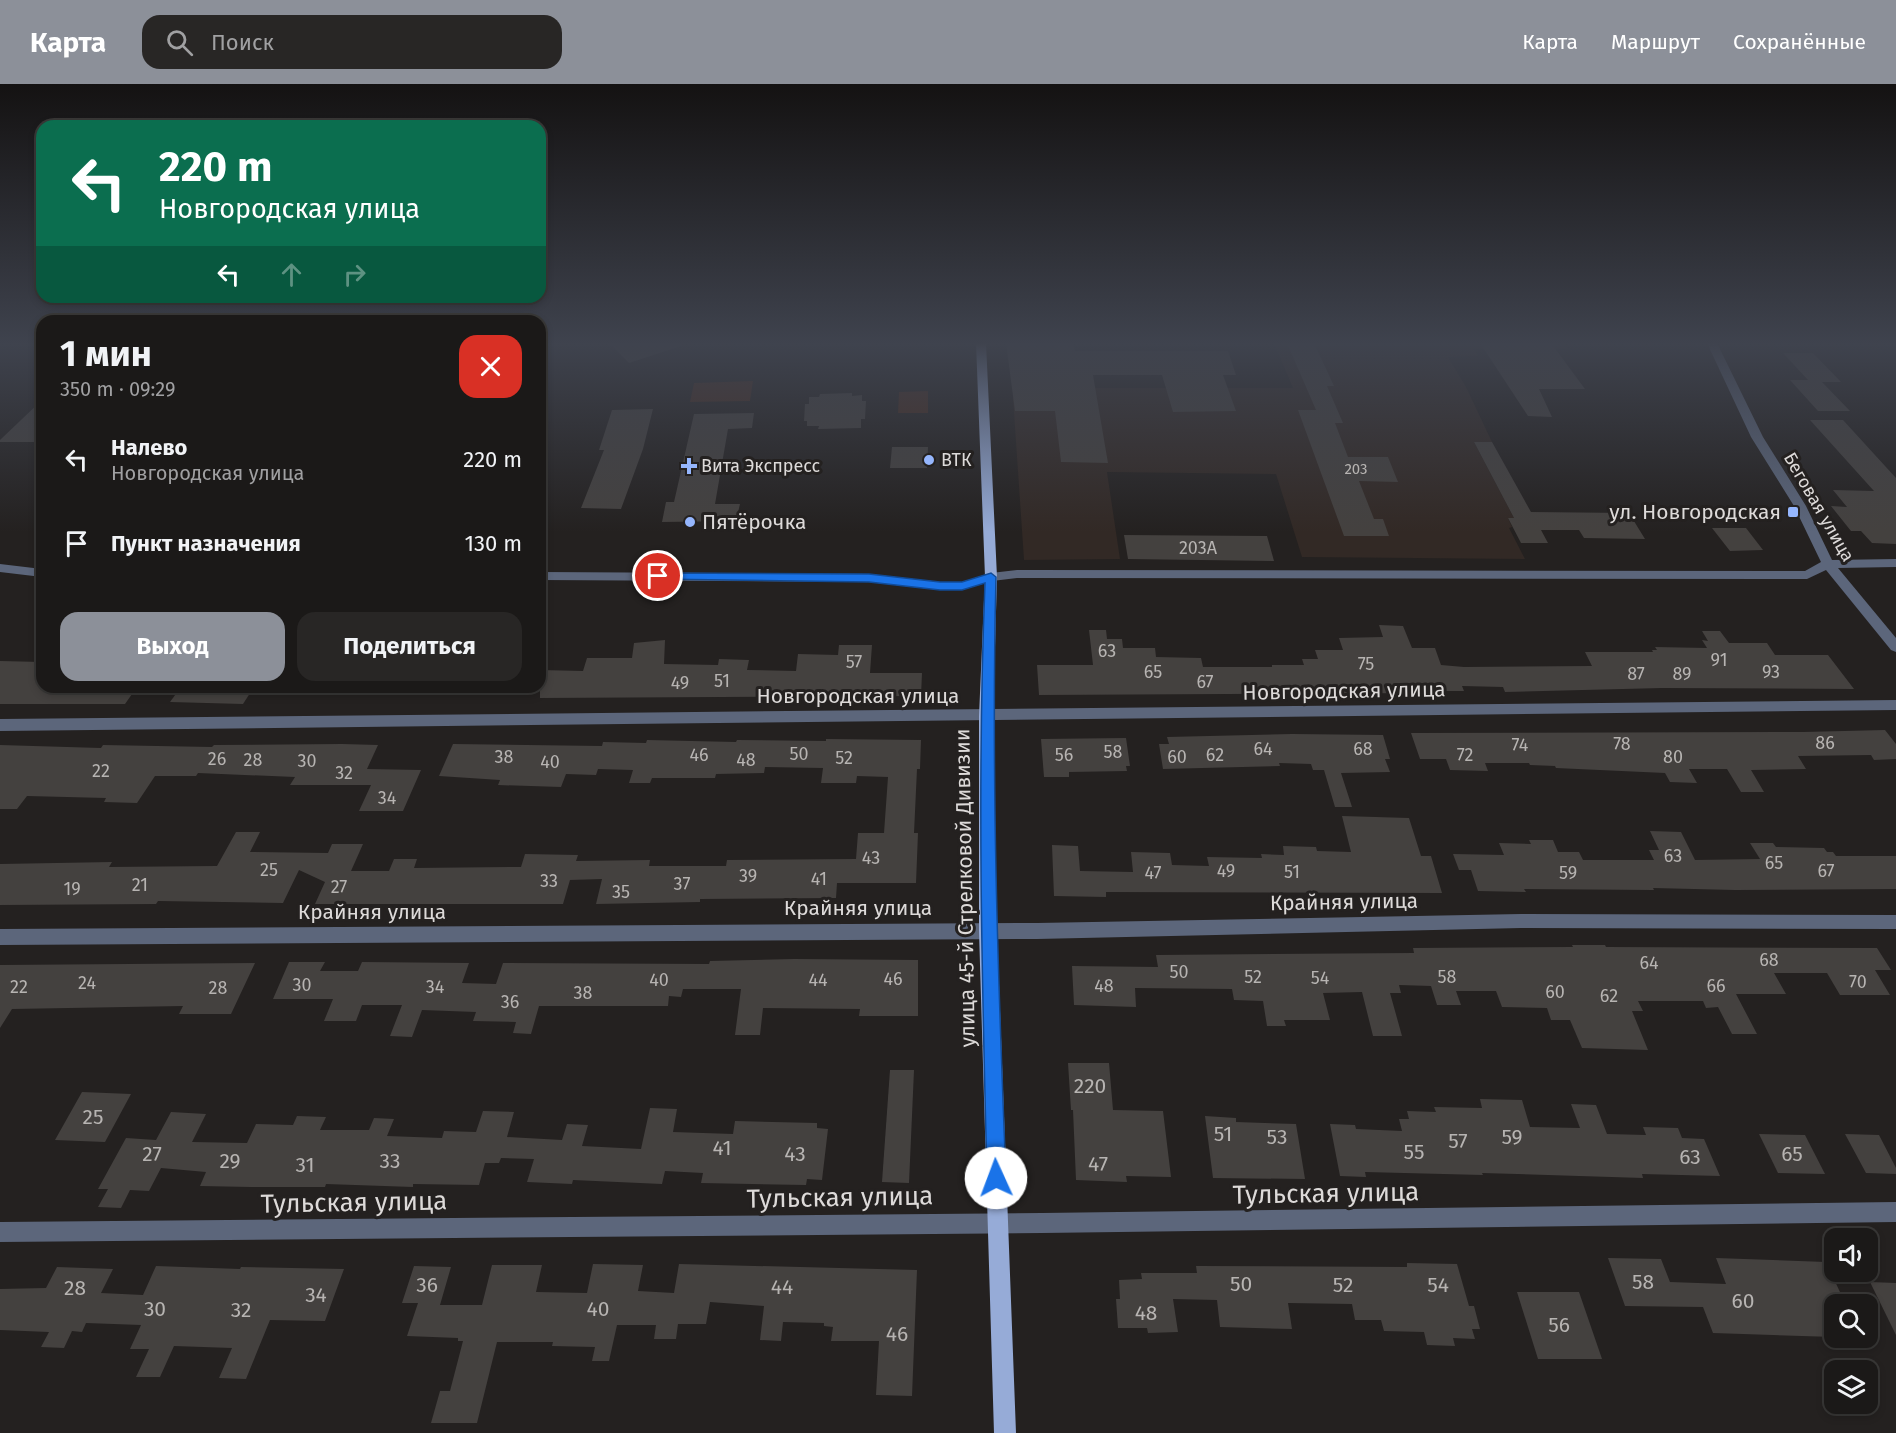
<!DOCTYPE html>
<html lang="ru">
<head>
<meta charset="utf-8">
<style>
  :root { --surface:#1b1918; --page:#282625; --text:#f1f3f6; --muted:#a0a0a2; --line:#393837; --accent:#8c9099 }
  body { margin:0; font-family:"Fira Sans",sans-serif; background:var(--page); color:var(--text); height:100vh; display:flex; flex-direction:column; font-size:22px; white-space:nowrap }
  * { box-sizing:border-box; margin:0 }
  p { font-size:20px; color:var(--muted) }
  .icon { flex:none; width:33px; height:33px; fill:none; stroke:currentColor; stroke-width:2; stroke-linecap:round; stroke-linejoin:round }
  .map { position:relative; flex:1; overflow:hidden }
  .drawer { position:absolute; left:36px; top:231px; width:510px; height:378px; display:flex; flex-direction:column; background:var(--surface); border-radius:18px; box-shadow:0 3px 9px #0003,0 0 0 2px var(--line) }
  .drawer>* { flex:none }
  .hud { position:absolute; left:36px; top:36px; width:510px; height:183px; border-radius:18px; box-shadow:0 3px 9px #0003,0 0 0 2px var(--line); background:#0b6e4f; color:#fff; overflow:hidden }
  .controls { position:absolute; left:1824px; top:1144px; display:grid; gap:12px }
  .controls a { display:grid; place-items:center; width:54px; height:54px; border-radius:12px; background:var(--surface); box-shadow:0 3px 9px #0003,0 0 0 2px var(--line); font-size:30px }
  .pin { position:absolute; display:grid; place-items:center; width:51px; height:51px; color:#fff; margin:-26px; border:3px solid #fff; border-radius:50%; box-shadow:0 2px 6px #0007 }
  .me { position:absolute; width:66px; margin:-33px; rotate:358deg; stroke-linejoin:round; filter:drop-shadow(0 0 4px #0008) }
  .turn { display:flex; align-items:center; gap:21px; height:126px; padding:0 24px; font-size:27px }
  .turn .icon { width:78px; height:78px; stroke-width:2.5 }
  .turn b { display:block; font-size:42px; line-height:51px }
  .lanes { display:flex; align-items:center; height:57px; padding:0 24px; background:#0003; justify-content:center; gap:30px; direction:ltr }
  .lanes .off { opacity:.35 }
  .round { display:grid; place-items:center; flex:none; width:63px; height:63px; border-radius:18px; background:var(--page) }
  .head { display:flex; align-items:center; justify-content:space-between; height:102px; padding:0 24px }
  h1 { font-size:36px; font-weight:700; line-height:45px }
  .primary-button { display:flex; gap:12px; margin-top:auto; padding:12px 24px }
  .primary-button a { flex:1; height:69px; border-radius:18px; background:var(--accent); color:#fff; font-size:24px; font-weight:700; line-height:69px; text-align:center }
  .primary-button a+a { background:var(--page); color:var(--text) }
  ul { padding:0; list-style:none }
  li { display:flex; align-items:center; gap:18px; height:84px; padding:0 24px }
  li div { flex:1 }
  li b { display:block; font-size:22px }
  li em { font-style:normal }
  header { display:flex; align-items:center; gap:36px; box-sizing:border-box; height:84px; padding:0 30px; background:var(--accent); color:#fff }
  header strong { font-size:28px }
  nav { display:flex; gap:33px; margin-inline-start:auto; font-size:21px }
  .search { width:420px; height:54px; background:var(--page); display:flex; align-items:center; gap:15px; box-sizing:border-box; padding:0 21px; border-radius:18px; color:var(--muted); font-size:22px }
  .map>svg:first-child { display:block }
  .built { fill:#322925 }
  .green { fill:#472a1d }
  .building { fill:#44413f }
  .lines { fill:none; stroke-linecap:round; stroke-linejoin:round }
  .minor { fill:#5c667b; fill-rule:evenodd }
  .major { fill:#96abd7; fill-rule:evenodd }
  .route { fill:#1a73e8; stroke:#114b97; stroke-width:1.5 }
  .poi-dot { fill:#95b6fd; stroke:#242120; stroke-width:2 }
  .labels { text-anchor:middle; stroke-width:6; stroke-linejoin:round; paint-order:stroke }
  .far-number-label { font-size:15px; fill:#b7b4b2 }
  .far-poi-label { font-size:18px; fill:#dddad9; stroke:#242120; text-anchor:start }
  .far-street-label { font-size:18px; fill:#dddad9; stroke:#242120 }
  .number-label { font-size:18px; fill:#b7b4b2 }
  .poi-label { font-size:21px; fill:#dddad9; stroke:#242120; text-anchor:end }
  .street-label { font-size:21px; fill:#dddad9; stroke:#242120 }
  .near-number-label { font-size:21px; fill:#b7b4b2 }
  .near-street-label { font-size:26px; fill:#dddad9; stroke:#242120 }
</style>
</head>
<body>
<header>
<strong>Карта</strong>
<div class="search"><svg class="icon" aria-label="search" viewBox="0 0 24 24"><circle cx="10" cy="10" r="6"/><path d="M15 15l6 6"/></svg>Поиск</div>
<nav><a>Карта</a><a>Маршрут</a><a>Сохранённые</a></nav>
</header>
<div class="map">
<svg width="1896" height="1349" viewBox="0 0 1896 1349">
  <rect width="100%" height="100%" fill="#242120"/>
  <!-- built -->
  <path class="built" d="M1274 259H1564L1567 265H1474L1478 272 1448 273 1466 303 1492 358H1474L1514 434H1508L1512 443 1509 444 1525 475 1302 473 1276 390 1107 388 1120 475 1024 476 1013 314 1021 304H1293Z"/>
  <!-- green -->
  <g class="green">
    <path d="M753 297 750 317 690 318 694 299Z"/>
    <path d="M928 307V329H898L899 308Z"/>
  </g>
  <!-- building -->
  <g class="building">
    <path d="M609 259H680L681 262 629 279Z"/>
    <path d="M1006 259H1073L1075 267H1228L1236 291H1223L1236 327 1173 328 1162 291H1093L1108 379 1061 378 1055 327H1015Z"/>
    <path d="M1287 259H1314L1334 302H1327L1343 339H1335L1348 373H1388L1398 398 1359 397 1374 435H1383L1389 452H1344L1298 326H1316Z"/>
    <path d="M1480 259H1551L1585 305H1539L1552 333 1528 332Z"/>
    <path d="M1783 269H1813L1841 298H1822L1850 327H1818L1790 296H1808Z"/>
    <path d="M852 309V312L862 311V317H866L865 335H861V344L818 345 819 342H807V337H804L805 320H809V313H819L820 310Z"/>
    <path d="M42 316V358H0V356Z"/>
    <path d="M653 325 643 365 621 425 581 424 604 366H599L612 326Z"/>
    <path d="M754 329 752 344 728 345 715 420H740L736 437 662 438 666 418H674L694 330Z"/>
    <path d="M1810 336H1843L1896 394V460L1872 459 1861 447H1851L1831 422 1847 423 1833 406 1874 407Z"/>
    <path d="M1474 358H1492L1531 428 1629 429 1645 455 1584 454 1579 446H1541L1548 459H1521L1508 434H1514Z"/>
    <path d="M892 363H928L927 384H890Z"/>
    <path d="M1712 444H1746L1763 466 1730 467Z"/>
    <path d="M1124 451 1267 452 1274 477 1128 475Z"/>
    <path d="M1379 541 1403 542 1412 564H1435L1441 581 1464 583 1592 582 1585 568H1653L1652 566H1657L1655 563 1707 564 1702 556 1708 557 1702 547H1720L1729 559H1767L1775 571H1828L1854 605 1662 604 1505 608 1503 603 1462 602 1464 607H1427L1428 609 1039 611 1037 581H1093L1089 546H1106L1107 555H1122L1123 564H1155L1156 573 1201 574 1203 583H1272V581H1304L1302 575H1318L1315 566H1343L1339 554 1383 553Z"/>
    <path d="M665 556 664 580 718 581 719 575 749 576 747 586 796 587 798 570 838 571 839 561H872L870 589H922L921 612 540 614V586L583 587 587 574H632L634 559Z"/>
    <path d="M0 577 42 578V603H137L125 620H0Z"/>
    <path d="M181 603H254L243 620 170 618Z"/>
    <path d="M1885 646 1896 660V675L1874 676 1871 671 1798 672 1806 685 1751 686 1764 708H1741L1727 685H1689L1697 699 1670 698 1665 689 1556 684 1555 682 1530 681 1529 679H1485L1488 687 1450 686 1446 675H1420L1411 649 1803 648Z"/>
    <path d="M1292 650 1383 651 1390 675H1385L1390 688 1341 689 1352 723H1335L1324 686H1313L1311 680 1279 679 1280 682 1163 685 1159 660H1169L1167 653Z"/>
    <path d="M1126 654 1130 682H1126L1127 687 1069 688V693H1044L1041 655Z"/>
    <path d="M826 655 921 656 920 685H917L914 749H918L916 799H837L836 814 700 815V818L596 820 602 795 570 796 563 820H315L325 798 299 786 283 819 158 817 156 820 0 821V780L112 778 109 783 217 782 236 748H260L250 768 328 769 332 760H363L351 787H389L394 775H417L414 784 521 783 525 770 578 771 576 777 650 776 649 782H726L727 776 856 775 858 749H884L888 693 857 692 856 699H821L823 684 765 683 764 689 716 690 715 694H652L650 699H629L633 686 598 685 596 691 566 690 561 703 498 701 500 696 439 692 453 660 602 662 603 658 646 659 647 656 736 658 737 656 826 657Z"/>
    <path d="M342 660 378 661 367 685 421 686 403 727H359L371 701H290L295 693 198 689 196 692H155L137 719 104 718 106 714 27 712 17 725H0V661L101 664 103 661 212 663 214 661Z"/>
    <path d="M1342 732 1409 734 1421 772H1431L1442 809 1106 808V813L1054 812 1052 761 1078 762 1080 787 1133 788 1131 768 1170 769 1172 781 1209 782 1207 773 1262 774 1261 770 1284 771 1283 762 1316 763 1317 767 1351 768Z"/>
    <path d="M1650 747 1681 748 1695 776 1760 775 1750 759H1773L1776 763 1824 764 1827 768H1833L1836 772H1896V805L1735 806 1653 804 1654 806 1524 805 1526 808 1478 807 1471 786H1459L1453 770 1504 771 1499 759 1531 760 1529 756H1553L1558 768H1579L1583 776H1654L1649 766H1659Z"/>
    <path d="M1572 861H1605L1606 863 1877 864 1891 886H1875L1890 911H1840L1827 889H1774L1786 910H1736L1757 950H1732L1718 923 1706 924 1703 917H1638L1643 927H1632L1648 966 1582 964 1570 936H1551L1547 924 1502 923 1496 907H1456L1461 921H1437L1431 902 1399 901 1401 909H1390L1402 952H1373L1362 908 1323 909 1330 936H1284L1286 942H1267L1263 917 1234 916 1232 905 1135 904 1136 923 1074 921 1072 882 1158 883 1156 871 1414 869 1413 864 1573 863Z"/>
    <path d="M794 875 918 876V932H859L860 925 763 924 760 951H735L741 905H683L681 913 669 912 668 922H539L531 950 513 949 516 938 473 937 476 928 422 926 412 953 390 952 402 921H362L356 937H324L333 915H273L289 878H325L320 887H358L362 878 469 879 462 899 496 900 503 879 709 880 710 877Z"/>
    <path d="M255 879 231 930H179L183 922 12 925 0 944V881Z"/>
    <path d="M1068 979H1109L1113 1026 1163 1027 1171 1093 1126 1092 1127 1098 1076 1096 1073 1026H1071Z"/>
    <path d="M890 986H914L909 1099 882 1098Z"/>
    <path d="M82 1008 131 1010 105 1058 55 1056Z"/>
    <path d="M1480 1015 1522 1016 1530 1043 1580 1044 1571 1020 1596 1021 1607 1050 1646 1051 1643 1043 1678 1044 1682 1054 1704 1055 1720 1092 1642 1090 1643 1094 1482 1089 1483 1091 1365 1088 1366 1093 1340 1092 1330 1040 1355 1041 1356 1045 1402 1047 1399 1035H1409L1407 1027 1436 1028 1434 1023 1482 1024Z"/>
    <path d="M650 1024 677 1025 673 1048 733 1050 735 1037 817 1039V1044L828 1045 822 1096 807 1095 806 1101 701 1099 703 1089 665 1087 662 1100 573 1096 572 1100 527 1098 534 1075 501 1074 499 1079H485L479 1101 413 1100V1103L326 1100 325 1103H251L200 1102 206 1088 161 1084 149 1107 130 1106 121 1124 98 1123 108 1105H98L126 1054 156 1056 171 1028 206 1030 192 1058 247 1059 256 1040 293 1041 297 1032 326 1033 320 1046H369L374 1034 394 1035 387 1052 442 1054 444 1047 476 1048 483 1027 514 1028 507 1053 562 1056 567 1040 588 1041 582 1062 641 1065Z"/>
    <path d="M1205 1032 1236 1034V1038L1296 1040 1305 1095 1213 1094Z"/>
    <path d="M1759 1050 1805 1051 1825 1090 1778 1089Z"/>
    <path d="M1845 1050 1879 1051 1896 1084V1090L1866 1089Z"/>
    <path d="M1608 1174 1661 1175 1670 1198 1726 1200 1716 1174 1826 1178 1846 1221H1834V1253L1713 1249 1703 1223 1625 1222Z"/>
    <path d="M1407 1179 1457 1180 1469 1222H1474L1480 1245H1472L1475 1255 1453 1254 1455 1262 1427 1261 1424 1248 1384 1247 1381 1236H1355L1352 1220 1288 1219 1292 1245 1220 1243 1217 1216 1173 1215 1178 1248 1148 1249 1147 1244H1118L1116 1215H1120L1119 1196 1142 1195 1141 1189H1197L1196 1182 1407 1183Z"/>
    <path d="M593 1180 643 1181 638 1207 674 1209 679 1180 917 1186 912 1312 876 1311 879 1257H831L833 1243 824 1242V1239L783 1238 781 1257 760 1256 764 1222 710 1218 706 1240H678L676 1255H654L656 1241H617L609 1277H592L595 1263 552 1262 553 1258H497L477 1339H431L440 1307H450L463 1257H458V1254L407 1252 418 1219H402L414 1182 451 1183 440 1221H482L492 1181H542L536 1208 587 1209Z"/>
    <path d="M156 1182 240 1185 241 1183 344 1185 325 1237 270 1236 246 1295 219 1294 232 1264 174 1262 160 1293H136L149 1265H130L141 1241 86 1239 82 1248 72 1247 64 1264 41 1263 49 1248 0 1246V1205L46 1204 57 1183 113 1185 101 1209 143 1211Z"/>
    <path d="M1870 1198 1896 1199V1251Z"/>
    <path d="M1517 1208H1579L1602 1275H1538Z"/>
  </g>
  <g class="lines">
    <!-- minor -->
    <g class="minor">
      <path d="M1707 259H1717L1763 353 1806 422 1832 476 1896 475V483L1838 484 1896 554V568L1891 566 1826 486 1807 495 1017 494 992 497 962 506H940L869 498 540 496V488L869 490 940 498H962L991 489 1017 486 1805 487 1821 478 1794 422 1751 353Z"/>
      <path d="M0 480 42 485V493L0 488Z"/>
      <path d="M1896 616V626L0 647V635Z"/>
      <path d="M1521 830 1896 831V845L1521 844 1037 855 0 861V845L1037 839Z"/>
      <path d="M1896 1118V1138L1042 1149 0 1158V1138L1042 1129Z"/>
    </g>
    <!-- major -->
    <path class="major" d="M976 259H986L997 493 993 632 997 847 1016 1349H994L979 847V632L985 493Z"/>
  </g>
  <!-- sky -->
  <linearGradient id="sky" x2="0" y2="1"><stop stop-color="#141212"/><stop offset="0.58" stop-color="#3f434e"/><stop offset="1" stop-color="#3f434e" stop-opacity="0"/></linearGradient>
  <rect width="1896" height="448" fill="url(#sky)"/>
  <!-- route -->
  <path class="route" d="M658 489 869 490 940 498H962L991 489 996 493C991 694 998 894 1006 1094L1003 1101 996 1103 990 1101 987 1094C982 896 977 698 985 499L962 506H940L869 498 654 495V490Z"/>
  <!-- markers -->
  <g class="poi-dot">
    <circle cx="929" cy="376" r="6"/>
    <path d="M686 373h6v6h6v6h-6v6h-6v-6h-6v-6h6z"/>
    <rect x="1787" y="422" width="12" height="12" rx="3"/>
    <circle cx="690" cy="438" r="6"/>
  </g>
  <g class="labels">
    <!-- far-number labels -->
    <g class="far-number-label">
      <text x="1356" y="390">203</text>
    </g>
    <!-- far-poi labels -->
    <g class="far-poi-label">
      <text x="941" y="382">ВТК</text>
      <text x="701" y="388">Вита Экспресс</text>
    </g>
    <!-- far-street labels -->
    <g class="far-street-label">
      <text transform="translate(1819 423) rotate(60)" y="6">Беговая улица</text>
    </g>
    <!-- number labels -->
    <g class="number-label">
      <text x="1198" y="470">203А</text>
      <text x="1107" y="573">63</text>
      <text x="1719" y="582">91</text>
      <text x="854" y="584">57</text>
      <text x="1366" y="586">75</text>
      <text x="1153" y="594">65</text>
      <text x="1771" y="594">93</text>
      <text x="1636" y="596">87</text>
      <text x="1682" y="596">89</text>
      <text x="722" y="603">51</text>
      <text x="1205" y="604">67</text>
      <text x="680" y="605">49</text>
      <text x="1825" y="665">86</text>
      <text x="1622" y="666">78</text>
      <text x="1520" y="667">74</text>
      <text x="1263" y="671">64</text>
      <text x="1363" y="671">68</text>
      <text x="1113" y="674">58</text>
      <text x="799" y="676">50</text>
      <text x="699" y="677">46</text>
      <text x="1064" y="677">56</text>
      <text x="1215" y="677">62</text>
      <text x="1465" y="677">72</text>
      <text x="504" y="679">38</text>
      <text x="1177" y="679">60</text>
      <text x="1673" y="679">80</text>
      <text x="844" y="680">52</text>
      <text x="217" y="681">26</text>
      <text x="253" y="682">28</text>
      <text x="746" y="682">48</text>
      <text x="307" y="683">30</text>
      <text x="550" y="684">40</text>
      <text x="101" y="693">22</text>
      <text x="344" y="695">32</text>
      <text x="387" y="720">34</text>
      <text x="1673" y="778">63</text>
      <text x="871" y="780">43</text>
      <text x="1774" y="785">65</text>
      <text x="269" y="792">25</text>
      <text x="1226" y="793">49</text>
      <text x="1826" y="793">67</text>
      <text x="1292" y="794">51</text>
      <text x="1153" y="795">47</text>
      <text x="1568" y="795">59</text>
      <text x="748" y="798">39</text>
      <text x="819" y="801">41</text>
      <text x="549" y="803">33</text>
      <text x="682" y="806">37</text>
      <text x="140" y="807">21</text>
      <text x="339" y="809">27</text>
      <text x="72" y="811">19</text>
      <text x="621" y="814">35</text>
      <text x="1769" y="882">68</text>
      <text x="1649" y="885">64</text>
      <text x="1179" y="894">50</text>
      <text x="1253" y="899">52</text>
      <text x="1447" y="899">58</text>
      <text x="1320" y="900">54</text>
      <text x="893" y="901">46</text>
      <text x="659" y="902">40</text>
      <text x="818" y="902">44</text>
      <text x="1858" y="904">70</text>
      <text x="87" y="905">24</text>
      <text x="302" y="907">30</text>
      <text x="1104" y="908">48</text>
      <text x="1716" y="908">66</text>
      <text x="19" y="909">22</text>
      <text x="435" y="909">34</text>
      <text x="218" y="910">28</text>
      <text x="1555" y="914">60</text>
      <text x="583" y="915">38</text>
      <text x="1609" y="918">62</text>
      <text x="510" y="924">36</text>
    </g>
    <!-- poi labels -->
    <g class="poi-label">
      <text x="1781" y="435">ул. Новгородская</text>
      <text x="702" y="445" text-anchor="start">Пятёрочка</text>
    </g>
    <!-- street labels -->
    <g class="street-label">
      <text transform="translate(1344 607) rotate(-1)" y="7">Новгородская улица</text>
      <text x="858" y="619">Новгородская улица</text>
      <text transform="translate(965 804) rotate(-91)" y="7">улица 45-й Стрелковой Дивизии</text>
      <text transform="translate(1344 818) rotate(-1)" y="7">Крайняя улица</text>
      <text x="858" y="831">Крайняя улица</text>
      <text x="372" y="835">Крайняя улица</text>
    </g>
    <!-- near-number labels -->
    <g class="near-number-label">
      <text x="1090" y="1009">220</text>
      <text x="93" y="1040">25</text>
      <text x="1223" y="1057">51</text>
      <text x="1277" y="1060">53</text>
      <text x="1512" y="1060">59</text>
      <text x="1458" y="1064">57</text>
      <text x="722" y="1071">41</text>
      <text x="1414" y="1075">55</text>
      <text x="152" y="1077">27</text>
      <text x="795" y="1077">43</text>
      <text x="1792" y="1077">65</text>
      <text x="1690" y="1080">63</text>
      <text x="230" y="1084">29</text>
      <text x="390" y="1084">33</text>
      <text x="1098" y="1087">47</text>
      <text x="305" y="1088">31</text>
      <text x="1643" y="1205">58</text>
      <text x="1241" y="1207">50</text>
      <text x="427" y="1208">36</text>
      <text x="1343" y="1208">52</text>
      <text x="1438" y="1208">54</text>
      <text x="782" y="1210">44</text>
      <text x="75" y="1211">28</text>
      <text x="316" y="1218">34</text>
      <text x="1743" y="1224">60</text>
      <text x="155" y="1232">30</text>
      <text x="598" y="1232">40</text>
      <text x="241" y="1233">32</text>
      <text x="1146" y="1236">48</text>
      <text x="1559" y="1248">56</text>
      <text x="897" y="1257">46</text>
    </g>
    <!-- near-street labels -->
    <g class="near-street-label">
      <text transform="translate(1326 1109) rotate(-1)" y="9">Тульская улица</text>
      <text transform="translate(840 1113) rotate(-1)" y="9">Тульская улица</text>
      <text transform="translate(354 1118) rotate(-1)" y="9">Тульская улица</text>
    </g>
  </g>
</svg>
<div class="controls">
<a><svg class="icon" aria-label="sound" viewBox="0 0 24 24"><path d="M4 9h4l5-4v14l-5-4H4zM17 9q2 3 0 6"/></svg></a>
<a><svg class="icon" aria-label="search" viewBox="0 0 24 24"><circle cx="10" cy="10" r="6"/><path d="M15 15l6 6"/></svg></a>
<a><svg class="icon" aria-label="layers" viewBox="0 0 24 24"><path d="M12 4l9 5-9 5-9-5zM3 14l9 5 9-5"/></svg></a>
</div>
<div class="pin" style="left:658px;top:492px;background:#d93025"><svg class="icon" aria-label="arrive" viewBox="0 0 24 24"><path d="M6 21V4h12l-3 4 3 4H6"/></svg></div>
<svg class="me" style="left:996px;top:1094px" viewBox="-20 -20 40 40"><circle r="19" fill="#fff"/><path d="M0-13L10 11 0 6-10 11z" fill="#1a73e8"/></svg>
<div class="hud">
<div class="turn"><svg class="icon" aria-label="left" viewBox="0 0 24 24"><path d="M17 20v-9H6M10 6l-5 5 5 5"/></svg><div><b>220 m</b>Новгородская улица</div></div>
<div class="lanes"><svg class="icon" aria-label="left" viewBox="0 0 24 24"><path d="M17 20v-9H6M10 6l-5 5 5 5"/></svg><svg class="icon off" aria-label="ahead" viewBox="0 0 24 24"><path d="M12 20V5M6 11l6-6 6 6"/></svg><svg class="icon off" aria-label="right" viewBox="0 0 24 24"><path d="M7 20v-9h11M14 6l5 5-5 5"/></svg></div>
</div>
<section class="drawer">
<div class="head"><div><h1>1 мин</h1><p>350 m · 09:29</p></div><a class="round" style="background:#d93025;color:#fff"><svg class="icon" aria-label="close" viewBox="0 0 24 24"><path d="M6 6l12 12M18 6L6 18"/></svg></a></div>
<ul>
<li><svg class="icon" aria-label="left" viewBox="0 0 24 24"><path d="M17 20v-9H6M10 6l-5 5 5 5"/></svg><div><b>Налево</b><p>Новгородская улица</p></div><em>220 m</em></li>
<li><svg class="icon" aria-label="arrive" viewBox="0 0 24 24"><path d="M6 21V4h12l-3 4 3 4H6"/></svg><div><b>Пункт назначения</b></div><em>130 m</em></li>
</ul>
<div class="primary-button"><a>Выход</a><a>Поделиться</a></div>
</section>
</div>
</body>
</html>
